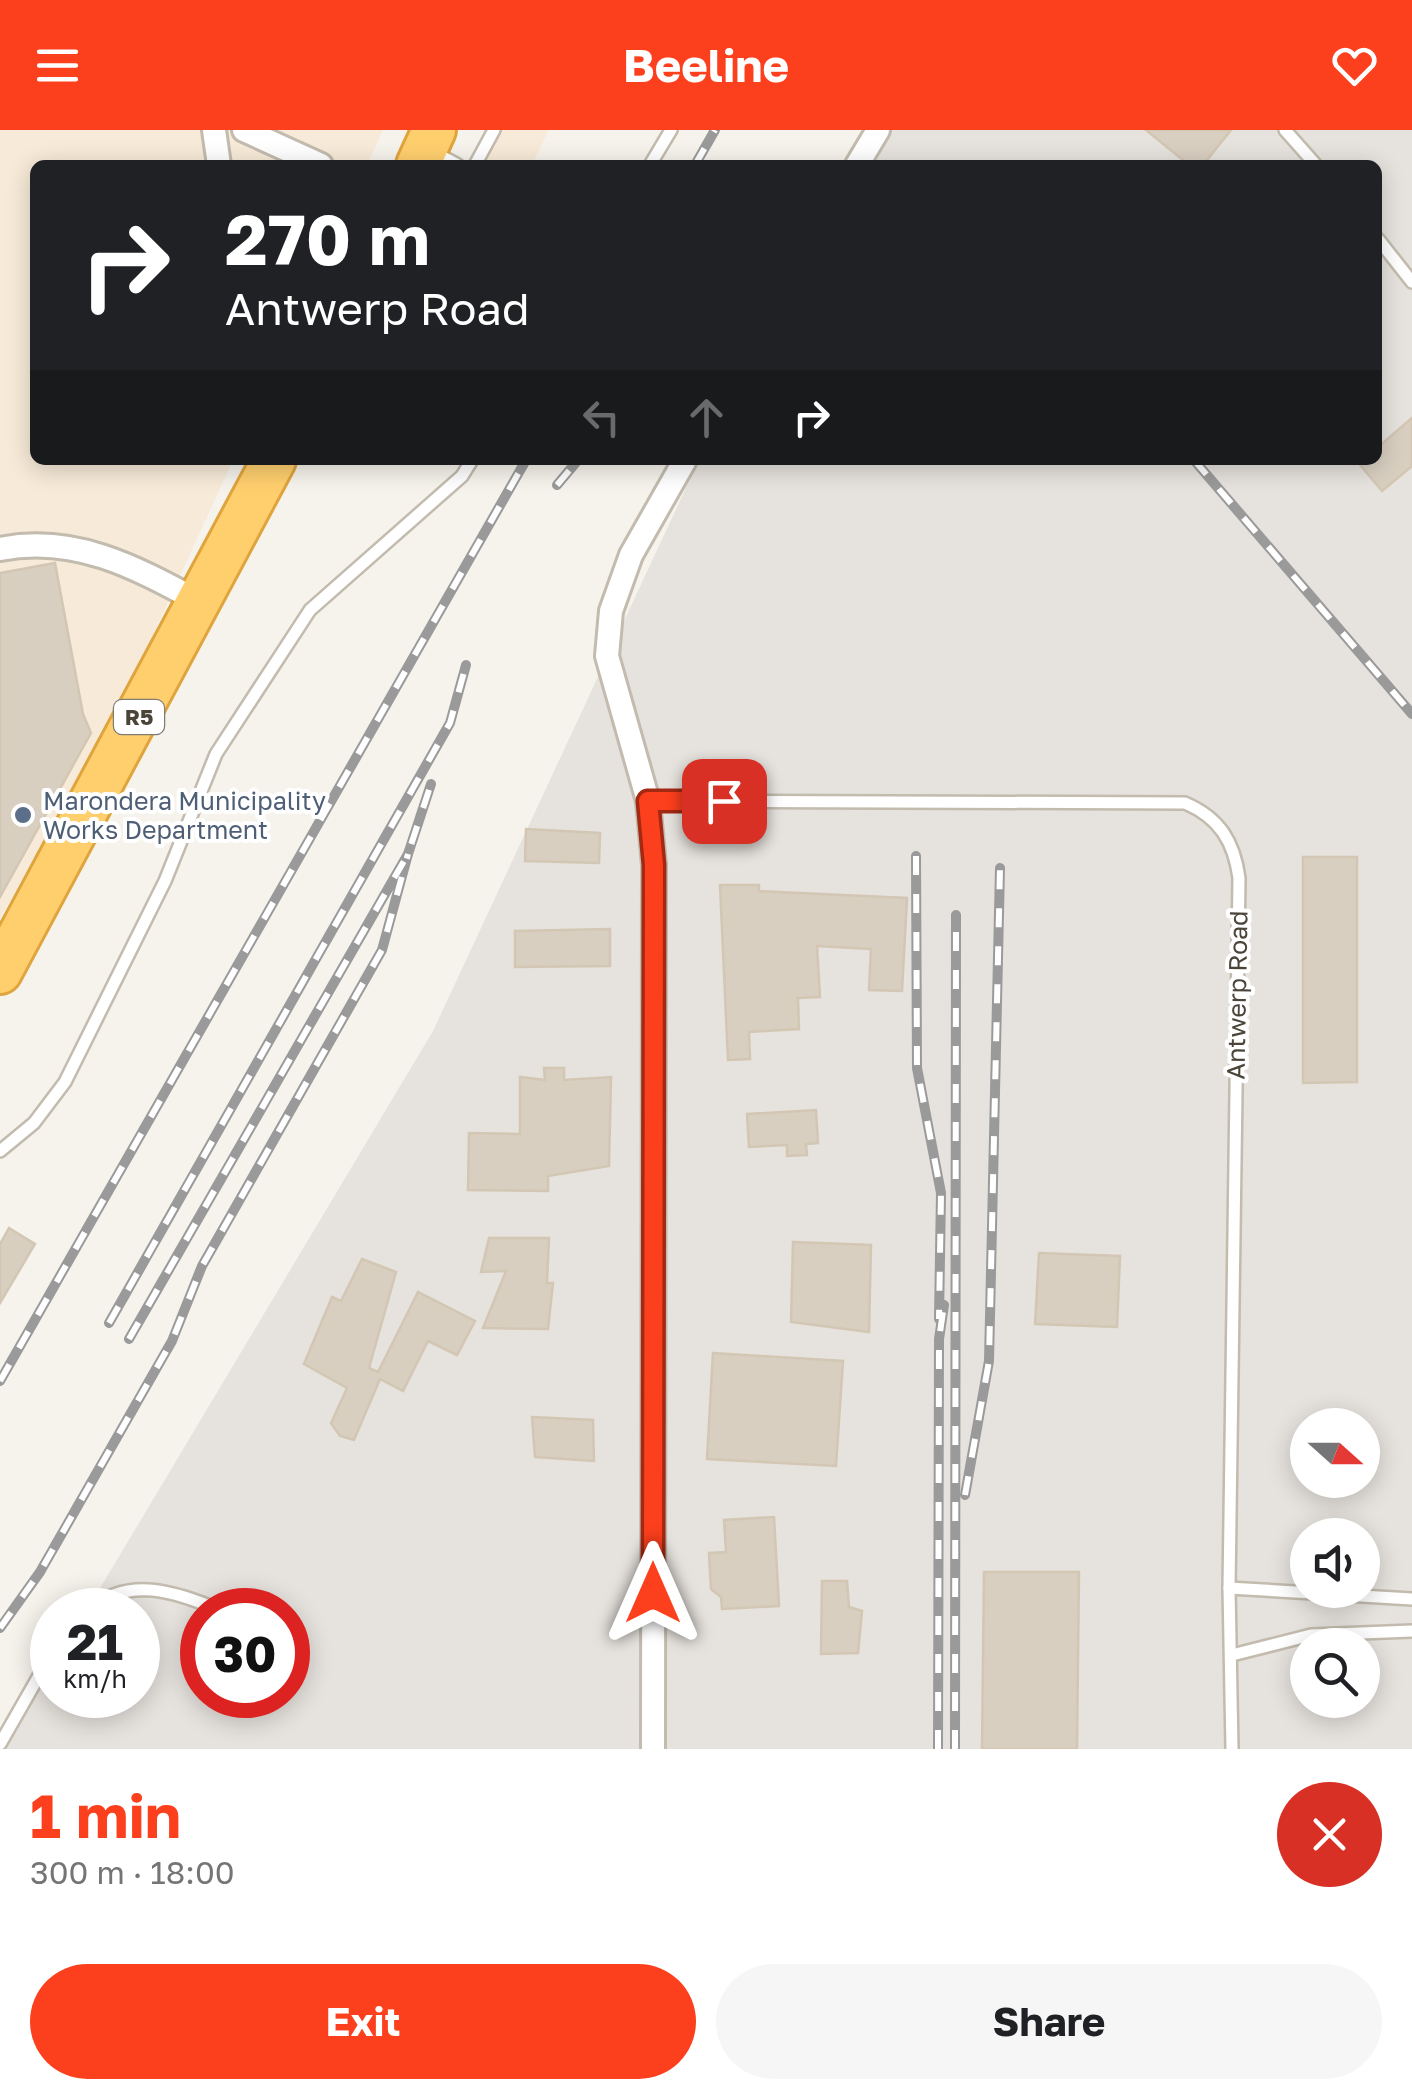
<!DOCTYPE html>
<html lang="en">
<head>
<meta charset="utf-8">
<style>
  :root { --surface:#fff; --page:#f6f6f6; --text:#202124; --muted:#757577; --accent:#fc3f1d }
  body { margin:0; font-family:"Golos Text",sans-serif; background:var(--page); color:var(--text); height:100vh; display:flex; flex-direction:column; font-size:38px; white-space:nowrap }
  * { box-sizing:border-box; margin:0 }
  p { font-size:32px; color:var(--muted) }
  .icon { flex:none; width:55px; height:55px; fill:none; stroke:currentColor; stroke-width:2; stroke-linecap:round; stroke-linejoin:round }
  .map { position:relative; height:1619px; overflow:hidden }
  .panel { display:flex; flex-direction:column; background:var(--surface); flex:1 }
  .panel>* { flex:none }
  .guide { position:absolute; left:30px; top:30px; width:1352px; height:305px; border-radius:15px; box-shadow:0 5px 25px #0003; background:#202124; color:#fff; overflow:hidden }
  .needle { width:65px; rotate:111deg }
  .buttons { position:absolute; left:1290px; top:1278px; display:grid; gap:20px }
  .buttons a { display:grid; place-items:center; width:90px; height:90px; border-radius:50%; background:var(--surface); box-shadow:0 5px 25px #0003; font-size:50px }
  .speed { position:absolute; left:30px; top:1458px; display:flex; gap:20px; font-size:50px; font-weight:700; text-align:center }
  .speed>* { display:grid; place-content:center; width:130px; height:130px; border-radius:50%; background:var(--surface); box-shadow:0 5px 25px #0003; line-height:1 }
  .speed small { font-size:25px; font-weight:400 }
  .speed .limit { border:15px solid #d22; background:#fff; color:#111 }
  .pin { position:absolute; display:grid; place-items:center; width:85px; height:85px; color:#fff; margin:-42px; border-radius:20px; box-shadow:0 5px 15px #0006 }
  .me { position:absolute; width:110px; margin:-55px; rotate:0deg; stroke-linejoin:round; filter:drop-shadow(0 0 8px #0008) }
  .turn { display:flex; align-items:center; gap:35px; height:210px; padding:0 30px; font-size:45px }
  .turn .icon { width:130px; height:130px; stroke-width:2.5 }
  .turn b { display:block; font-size:70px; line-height:85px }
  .lanes { display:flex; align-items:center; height:95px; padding:0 30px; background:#0003; justify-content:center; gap:50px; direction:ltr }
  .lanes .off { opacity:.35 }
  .round { display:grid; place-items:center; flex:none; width:105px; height:105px; border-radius:52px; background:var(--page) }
  .headline { display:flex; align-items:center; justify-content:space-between; height:170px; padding:0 30px }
  h1 { font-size:60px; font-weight:700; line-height:75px; color:var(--accent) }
  .cta { display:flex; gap:20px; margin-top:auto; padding:20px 30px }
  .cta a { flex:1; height:115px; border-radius:60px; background:var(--accent); color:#fff; font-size:40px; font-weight:700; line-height:115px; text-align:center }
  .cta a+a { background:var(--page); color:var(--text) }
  header { display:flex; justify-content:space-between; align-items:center; height:130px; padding:0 30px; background:var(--accent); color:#fff; font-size:45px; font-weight:700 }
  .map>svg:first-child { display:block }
  .commercial { fill:#f7ead8 }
  .industrial { fill:#e6e2dd; fill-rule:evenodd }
  .building { fill:#d8cfc1; stroke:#d3c7b4; stroke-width:2.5 }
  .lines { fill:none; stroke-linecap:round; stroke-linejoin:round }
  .lane-casing { stroke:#c2bbae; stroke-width:16 }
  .street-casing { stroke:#c2bbae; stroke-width:28 }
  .highway-casing { stroke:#e0a43c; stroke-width:48 }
  .lane { stroke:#fff; stroke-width:11 }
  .street { stroke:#fff; stroke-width:22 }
  .highway { stroke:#ffcf6e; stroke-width:42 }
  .rail-casing { stroke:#9a9a9a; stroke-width:10 }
  .rail { stroke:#fff; stroke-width:6; stroke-dasharray:19; stroke-linecap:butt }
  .route-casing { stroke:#a42913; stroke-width:25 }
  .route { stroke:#fc3f1d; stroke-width:18 }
  .service-dot { fill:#5c6f8a; stroke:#fff; stroke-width:4 }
  .labels { text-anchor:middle; stroke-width:8; stroke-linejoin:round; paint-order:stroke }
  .shield { fill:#fff; stroke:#817c74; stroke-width:2.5 }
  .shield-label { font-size:22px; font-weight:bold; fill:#4b4439 }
  .service-label { font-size:25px; fill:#4e5e75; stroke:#fff; text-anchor:start }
  .street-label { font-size:25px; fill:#4b4439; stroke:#fff }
</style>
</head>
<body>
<header><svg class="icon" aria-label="menu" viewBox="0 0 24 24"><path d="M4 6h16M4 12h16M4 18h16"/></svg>Beeline<svg class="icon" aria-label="heart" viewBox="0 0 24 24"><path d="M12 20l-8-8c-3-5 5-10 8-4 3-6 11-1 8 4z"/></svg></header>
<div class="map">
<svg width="1412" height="1619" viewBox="0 0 1412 1619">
  <rect width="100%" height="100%" fill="#f6f3ec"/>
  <!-- commercial -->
  <g class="commercial">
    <path d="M0 0H383L367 35H35V330H233L120 577 0 788Z"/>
    <path d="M487 0H549L532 35H469Z"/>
  </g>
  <!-- industrial -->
  <path class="industrial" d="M874 0H1412V1619H4L52 1538V1565H138V1480H87L433 901 699 330H1378V35H854ZM1308 1295H1362V1350H1308ZM1308 1405H1362V1460H1308ZM202 1480H288V1565H202ZM1308 1515H1362V1570H1308Z"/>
  <!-- building -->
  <g class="building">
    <path d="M1146 0H1231L1203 35H1189Z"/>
    <path d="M1412 288V336L1382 361 1356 330H1378V317Z"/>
    <path d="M55 433 83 584 91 603 0 767V443Z"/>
    <path d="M526 699 600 703 599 733 525 731Z"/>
    <path d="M1303 727H1357V952L1303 953Z"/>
    <path d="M720 755H759V761L907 768 902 861 869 860 871 819 817 816 820 867 798 868 799 899 749 902 750 929 728 930Z"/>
    <path d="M610 799V836L515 837V801Z"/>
    <path d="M544 938H564V950L611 947 609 1036 548 1046V1061L468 1060 469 1003 520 1004V947L545 950Z"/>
    <path d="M816 980 818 1013 806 1014 807 1025 787 1026V1015L749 1017 747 984Z"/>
    <path d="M9 1098 35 1114 0 1173V1114Z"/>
    <path d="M489 1108H549L547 1153H553L548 1199 483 1198 506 1141 481 1142Z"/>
    <path d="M793 1112 871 1115 869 1202 791 1192Z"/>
    <path d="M1039 1123 1120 1126 1117 1197 1035 1194Z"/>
    <path d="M362 1129 396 1142 369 1238 378 1242 418 1162 475 1191 457 1225 428 1211 403 1261 380 1249 354 1310 340 1306 331 1293 347 1258 304 1234 332 1167 341 1171Z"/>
    <path d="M713 1223 843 1231 836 1336 707 1329Z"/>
    <path d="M532 1287 593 1290 594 1331 535 1327Z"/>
    <path d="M774 1387 779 1476 722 1479 721 1467 711 1459 709 1423 726 1422 724 1390Z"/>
    <path d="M984 1442H1079L1077 1619H982Z"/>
    <path d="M822 1451H847L849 1477 862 1481 858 1523 821 1524Z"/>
  </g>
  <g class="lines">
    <defs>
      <g id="lane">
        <path d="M1285 0 1316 35"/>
        <path d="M434 22 458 35"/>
        <path d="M475 35 494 0"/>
        <path d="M650 35 671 0"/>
        <path d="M1378 109 1412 152"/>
        <path d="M648 671 1185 673C1220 688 1234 712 1239 748L1229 1458 1232 1619"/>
        <path d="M0 1021 34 993 65 952 165 751 216 624 310 480 462 346 472 330"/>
        <path d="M1229 1458 1412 1469"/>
        <path d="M88 1480C130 1445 174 1462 220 1480"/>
        <path d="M1232 1525 1311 1505 1412 1501"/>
        <path d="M0 1614 52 1523"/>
      </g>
      <g id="street">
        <path d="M214 0 219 35"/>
        <path d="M244 0 321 35"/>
        <path d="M857 35 878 0"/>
        <path d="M0 419C74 404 135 437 198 471"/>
        <path d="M653 1619 654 735 648 671 607 526 611 481 631 425 685 330"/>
      </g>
      <g id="highway">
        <path d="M418 35 434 0"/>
        <path d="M0 842 274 330"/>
      </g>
    </defs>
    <!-- lane casing -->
    <use href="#lane" class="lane-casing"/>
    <!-- street casing -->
    <use href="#street" class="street-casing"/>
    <!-- highway casing -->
    <use href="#highway" class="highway-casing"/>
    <!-- lane -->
    <use href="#lane" class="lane"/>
    <!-- street -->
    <use href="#street" class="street"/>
    <!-- highway -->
    <use href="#highway" class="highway"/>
    <defs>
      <g id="rail">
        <path d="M695 35 715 0"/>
        <path d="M1194 330 1412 584"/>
        <path d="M557 355 578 330"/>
        <path d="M916 726 917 938 941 1063 939 1189"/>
        <path d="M109 1193 450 593 466 535"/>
        <path d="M129 1209 408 724 431 654"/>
        <path d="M0 1251 526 330"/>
        <path d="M965 1365 989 1231 1000 738"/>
        <path d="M0 1498 40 1442 172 1211 202 1136 382 820 408 724"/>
        <path d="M938 1619 939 1209 944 1175"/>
        <path d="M955 1619 956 785"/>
      </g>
    </defs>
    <!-- rail casing -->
    <use href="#rail" class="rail-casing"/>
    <!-- rail -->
    <use href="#rail" class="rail"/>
  </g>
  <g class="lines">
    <defs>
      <path id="route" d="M653 1463 654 735 648 671H724"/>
    </defs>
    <!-- route casing -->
    <use href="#route" class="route-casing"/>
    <!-- route -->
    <use href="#route" class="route"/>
  </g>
  <!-- markers -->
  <circle class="service-dot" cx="23" cy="685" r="10"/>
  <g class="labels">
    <!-- shield labels -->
    <rect class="shield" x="114" y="570" width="50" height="34" rx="8"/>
    <g class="shield-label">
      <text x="139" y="595">R5</text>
    </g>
    <!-- service labels -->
    <g class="service-label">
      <text x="43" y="680">Marondera Municipality<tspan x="43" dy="29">Works Department</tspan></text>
    </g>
    <!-- street labels -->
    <g class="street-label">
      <text transform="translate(1237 865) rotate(-89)" y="9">Antwerp Road</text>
    </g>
  </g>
</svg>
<div class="buttons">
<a><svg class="needle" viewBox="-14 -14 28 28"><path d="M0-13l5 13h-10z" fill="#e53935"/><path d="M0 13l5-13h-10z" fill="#757577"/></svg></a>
<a><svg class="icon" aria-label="sound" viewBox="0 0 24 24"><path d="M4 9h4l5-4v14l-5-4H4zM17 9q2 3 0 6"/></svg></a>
<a><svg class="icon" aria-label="search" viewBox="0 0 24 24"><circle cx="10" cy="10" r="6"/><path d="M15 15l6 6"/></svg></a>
</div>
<div class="speed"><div>21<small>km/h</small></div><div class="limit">30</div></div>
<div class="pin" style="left:724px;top:671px;background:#d93025"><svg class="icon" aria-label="arrive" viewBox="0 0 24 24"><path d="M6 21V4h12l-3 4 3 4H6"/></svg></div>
<svg class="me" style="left:653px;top:1463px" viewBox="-20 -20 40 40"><path d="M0-17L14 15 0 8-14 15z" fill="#fc3f1d" stroke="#fff" stroke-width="4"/></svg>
<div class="guide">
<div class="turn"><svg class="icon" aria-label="right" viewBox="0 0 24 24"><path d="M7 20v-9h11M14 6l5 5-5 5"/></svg><div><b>270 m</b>Antwerp Road</div></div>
<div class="lanes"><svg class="icon off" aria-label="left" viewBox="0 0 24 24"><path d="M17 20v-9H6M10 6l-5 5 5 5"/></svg><svg class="icon off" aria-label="ahead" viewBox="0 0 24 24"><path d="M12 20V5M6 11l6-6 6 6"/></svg><svg class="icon" aria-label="right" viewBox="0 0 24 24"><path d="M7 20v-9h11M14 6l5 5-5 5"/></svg></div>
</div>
</div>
<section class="panel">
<div class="headline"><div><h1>1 min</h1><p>300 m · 18:00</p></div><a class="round" style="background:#d93025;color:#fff"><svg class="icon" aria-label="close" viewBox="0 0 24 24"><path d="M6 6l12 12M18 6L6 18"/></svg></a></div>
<div class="cta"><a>Exit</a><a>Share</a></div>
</section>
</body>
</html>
